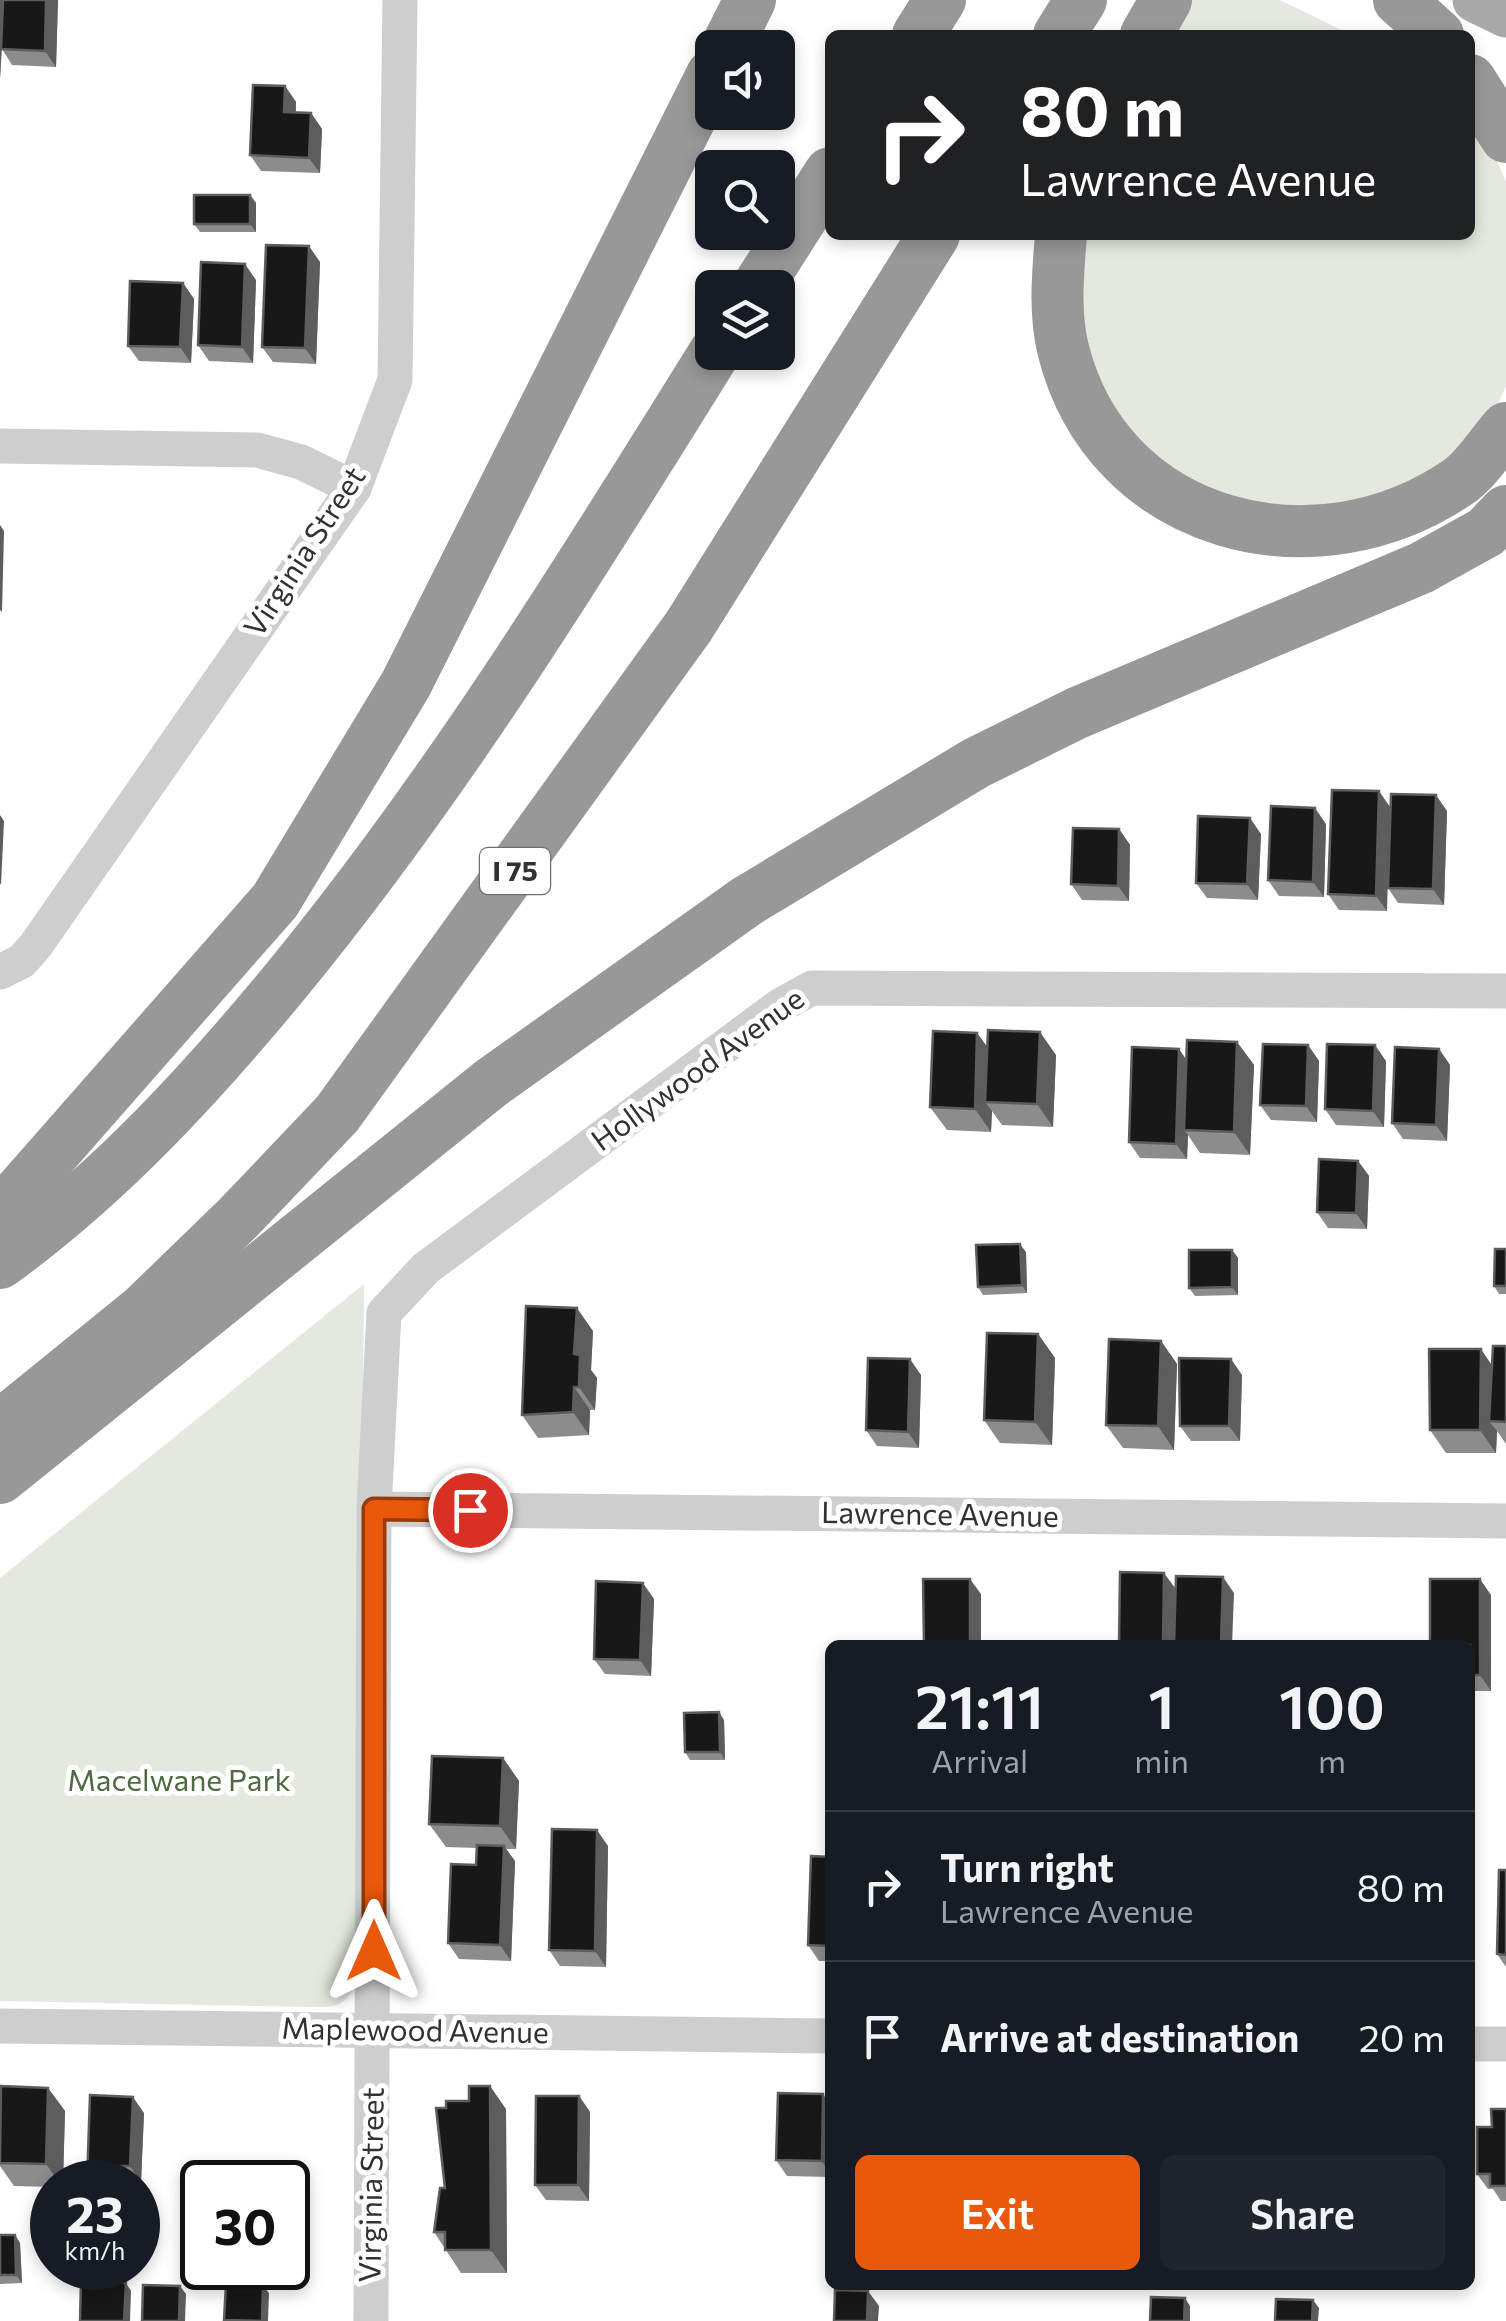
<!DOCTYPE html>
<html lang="en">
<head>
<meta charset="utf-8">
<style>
  :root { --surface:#171b24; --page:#20242c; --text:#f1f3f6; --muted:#9ea1a6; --line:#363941; --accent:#ea580c }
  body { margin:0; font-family:Commissioner,sans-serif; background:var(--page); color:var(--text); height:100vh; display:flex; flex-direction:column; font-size:38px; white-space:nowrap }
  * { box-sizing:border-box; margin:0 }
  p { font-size:32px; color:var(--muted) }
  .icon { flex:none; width:55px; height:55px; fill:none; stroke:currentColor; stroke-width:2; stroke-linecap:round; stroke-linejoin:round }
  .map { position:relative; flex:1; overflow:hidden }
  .panel { position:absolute; left:825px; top:1640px; width:650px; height:650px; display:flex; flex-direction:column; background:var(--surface); border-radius:15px; box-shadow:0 5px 15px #0003 }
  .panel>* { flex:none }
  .banner { position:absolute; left:825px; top:30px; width:650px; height:210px; border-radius:15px; box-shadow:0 5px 15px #0003; background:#202124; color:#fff; overflow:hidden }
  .buttons { position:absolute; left:695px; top:30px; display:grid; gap:20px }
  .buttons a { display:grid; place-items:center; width:100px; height:100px; border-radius:15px; background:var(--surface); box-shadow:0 5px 15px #0003; font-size:50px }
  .speed { position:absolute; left:30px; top:2160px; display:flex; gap:20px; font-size:50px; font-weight:700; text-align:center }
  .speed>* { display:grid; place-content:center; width:130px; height:130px; border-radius:50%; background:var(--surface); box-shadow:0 5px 15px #0003; line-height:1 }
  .speed small { font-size:25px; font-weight:400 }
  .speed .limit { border:5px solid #111; border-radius:15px; background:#fff; color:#111 }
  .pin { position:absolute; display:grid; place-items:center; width:85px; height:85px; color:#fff; margin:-42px; border:5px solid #fff; border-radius:50%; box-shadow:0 2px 10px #0007 }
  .me { position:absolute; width:110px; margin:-55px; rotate:0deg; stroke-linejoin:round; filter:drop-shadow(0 0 8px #0008) }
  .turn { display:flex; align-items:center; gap:35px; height:210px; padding:0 30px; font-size:45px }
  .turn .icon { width:130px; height:130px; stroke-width:2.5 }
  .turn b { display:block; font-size:70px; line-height:85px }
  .eta { display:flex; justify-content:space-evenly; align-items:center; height:170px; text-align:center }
  .eta b { font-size:60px; font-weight:600; line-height:70px }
  .primary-button { display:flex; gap:20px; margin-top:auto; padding:20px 30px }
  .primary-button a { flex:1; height:115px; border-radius:15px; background:var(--accent); color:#fff; font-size:40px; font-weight:600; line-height:115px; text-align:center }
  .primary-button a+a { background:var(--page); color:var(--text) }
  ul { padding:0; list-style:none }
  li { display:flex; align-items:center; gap:30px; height:150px; padding:0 30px; border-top:2px solid var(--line) }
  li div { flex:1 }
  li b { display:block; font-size:38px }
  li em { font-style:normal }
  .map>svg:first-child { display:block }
  .green { fill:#e3e9de }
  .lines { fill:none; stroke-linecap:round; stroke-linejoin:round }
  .minor { stroke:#cecece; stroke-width:35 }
  .major { stroke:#a9a9a9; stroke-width:45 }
  .highway { stroke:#989898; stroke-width:52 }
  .wall { fill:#8c8c8c }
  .shaded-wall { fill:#5d5d5d }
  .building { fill:#181818; stroke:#5d5d5d; stroke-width:2.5 }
  .route-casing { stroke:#983908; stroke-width:25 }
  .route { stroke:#ea580c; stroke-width:18 }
  .labels { text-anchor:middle; stroke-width:10; stroke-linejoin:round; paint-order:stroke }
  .shield { fill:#fff; stroke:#6f6f6f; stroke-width:2.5 }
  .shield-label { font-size:28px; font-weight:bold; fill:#313131 }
  .street-label { font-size:30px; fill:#313131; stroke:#fff }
  .park-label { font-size:30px; fill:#4f6a41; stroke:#fff }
</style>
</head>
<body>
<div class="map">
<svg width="1506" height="2321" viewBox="0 0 1506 2321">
  <rect width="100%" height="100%" fill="#fff"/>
  <!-- green -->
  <g class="green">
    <path d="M1191 0H1280L1352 35H1175Z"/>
    <path d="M1470 124 1490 145 1506 182V386L1497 405 1450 464 1343 513 1201 495 1144 458 1082 351 1076 235H1470Z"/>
    <path d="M364 1284 358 1979C346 2006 339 2007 311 2007L0 2001V1578Z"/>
  </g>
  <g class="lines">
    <!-- minor -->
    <g class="minor">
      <path d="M0 446 257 450 301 462 354 488"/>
      <path d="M0 972 22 961 36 945 354 488 395 380 400 0"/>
      <path d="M374 1509 1506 1521"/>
      <path d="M0 2026 830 2036"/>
      <path d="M1470 2044H1506"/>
      <path d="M371 2321 374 1509 384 1313 426 1268 781 1005 812 988 1506 991"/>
    </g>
    <!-- major -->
    <path class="major" d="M1475 0 1506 15"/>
    <!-- highway -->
    <g class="highway">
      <path d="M1399 0 1438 35"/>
      <path d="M918 35 940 0"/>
      <path d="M1059 35 1081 0"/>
      <path d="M1146 35 1166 0"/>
      <path d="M726 48 750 0"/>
      <path d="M1470 80 1506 137"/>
      <path d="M1061 235C1058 272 1054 312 1063 349 1108 530 1317 581 1461 480 1478 467 1492 444 1506 428"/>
      <path d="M757 288 830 173"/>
      <path d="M0 1214 275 901 406 684 712 75"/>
      <path d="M0 1263C109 1184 200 1085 285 982 447 785 580 569 715 352"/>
      <path d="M0 1426 143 1310 238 1218 337 1114 689 626 934 235"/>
      <path d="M0 1478 491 1083 747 901 976 763 1077 713 1421 568 1486 532 1506 511"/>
    </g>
  </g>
  <!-- wall -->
  <g class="wall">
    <path d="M0 0H58L56 67 12 65 2 49 0 78Z"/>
    <path d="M285 86 296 102V112L311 113 322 129 320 173 261 171 250 155Z"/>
    <path d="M250 195 256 203V232H200L194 224Z"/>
    <path d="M320 262 316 364 273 362 262 347Z"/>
    <path d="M256 280 253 363 209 361 198 345Z"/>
    <path d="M183 283 194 299 191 363 139 361 128 346Z"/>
    <path d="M1379 791 1387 911 1339 910 1328 894Z"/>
    <path d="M1447 811 1444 905 1398 903 1388 888Z"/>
    <path d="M1326 824 1324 897 1279 896 1268 880Z"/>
    <path d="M1119 829 1130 845 1129 901 1082 900 1071 884Z"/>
    <path d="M1261 834 1258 900 1207 898 1196 883Z"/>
    <path d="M977 1033 987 1047 1056 1055 1053 1127 1002 1125 992 1111 991 1132 947 1130 930 1107Z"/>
    <path d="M1237 1042 1254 1065 1250 1155 1200 1153 1188 1135 1187 1159 1140 1158 1129 1142 1187 1060Z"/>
    <path d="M1308 1045 1319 1061 1317 1122 1271 1120 1260 1105Z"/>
    <path d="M1439 1049 1450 1065 1447 1141 1403 1139 1392 1123Z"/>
    <path d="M1386 1061 1384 1127 1336 1125 1325 1109Z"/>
    <path d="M1358 1161 1369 1176 1367 1229 1328 1228 1317 1212Z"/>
    <path d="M1506 1249V1294H1499L1494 1286Z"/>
    <path d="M1232 1250 1238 1258V1295L1195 1296 1189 1288Z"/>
    <path d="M1026 1252 1027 1293 983 1295 978 1287Z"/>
    <path d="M593 1331 591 1370 597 1378 595 1410H590L589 1435 538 1438 522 1415Z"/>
    <path d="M1038 1334 1055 1358 1052 1445 1000 1443 984 1420Z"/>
    <path d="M1161 1341 1177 1364 1174 1450 1123 1448 1106 1425Z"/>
    <path d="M1506 1346V1444L1497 1431 1496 1453H1446L1430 1430 1492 1365Z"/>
    <path d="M921 1375 919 1448 877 1446 866 1430Z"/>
    <path d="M1242 1375 1240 1441H1191L1180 1426Z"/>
    <path d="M1491 1595V1691H1470V1645Z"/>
    <path d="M654 1599 651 1676 605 1674 594 1659Z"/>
    <path d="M724 1720 725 1760H690L685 1752Z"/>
    <path d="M503 1758 519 1781 516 1849H506L515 1861 511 1961 459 1959 448 1943 476 1865 477 1848 446 1847 429 1824Z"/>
    <path d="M608 1846 606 1967 560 1966 549 1950Z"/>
    <path d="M830 1857V1961H819L808 1945Z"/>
    <path d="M1506 1870V1967L1497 1954Z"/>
    <path d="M48 2088 65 2111 63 2182H52V2187L14 2186 0 2166V2106Z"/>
    <path d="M579 2096 590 2112 589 2201 546 2200 535 2185Z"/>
    <path d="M830 2104V2177L787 2176 776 2160Z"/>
    <path d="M446 2108 506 2109 507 2273H461L434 2232 445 2188Z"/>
    <path d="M1506 2109V2201H1501L1493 2189H1488L1477 2174 1492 2127Z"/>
    <path d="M144 2113 141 2182H87Z"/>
    <path d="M0 2235H15L20 2243 22 2283 0 2284Z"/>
  </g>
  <!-- shaded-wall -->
  <g class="shaded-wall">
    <path d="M0 0H4L0 78Z"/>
    <path d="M46 0H58L56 67 45 51Z"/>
    <path d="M285 86 296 102 295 128 284 112Z"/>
    <path d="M311 113 322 129 320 173 309 158Z"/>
    <path d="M250 195 256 203V232L250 224Z"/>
    <path d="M309 246 320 262 316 364 305 348Z"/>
    <path d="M245 264 256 280 253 363 242 347Z"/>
    <path d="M183 283 194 299 191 363 180 347Z"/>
    <path d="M0 525 4 531 2 612 0 610Z"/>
    <path d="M1379 791 1390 807 1387 911 1376 896Z"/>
    <path d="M1436 795 1447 811 1444 905 1433 889Z"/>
    <path d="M1315 808 1326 824 1324 897 1313 882Z"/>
    <path d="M0 815 4 821 1 885 0 883Z"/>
    <path d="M1250 818 1261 834 1258 900 1247 884Z"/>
    <path d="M1119 829 1130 845 1129 901 1118 886Z"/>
    <path d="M1040 1032 1056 1055 1053 1127 1037 1104Z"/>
    <path d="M977 1033 994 1056 985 1102 992 1111 991 1132 975 1109Z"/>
    <path d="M1237 1042 1254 1065 1250 1155 1234 1132Z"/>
    <path d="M1308 1045 1319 1061 1317 1122 1306 1106Z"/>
    <path d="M1375 1045 1386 1061 1384 1127 1373 1111Z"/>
    <path d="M1179 1049 1190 1065 1184 1130 1188 1135 1187 1159 1176 1144Z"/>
    <path d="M1439 1049 1450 1065 1447 1141 1436 1125Z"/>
    <path d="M1358 1161 1369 1176 1367 1229 1356 1213Z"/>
    <path d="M1020 1244 1026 1252 1027 1293 1022 1285Z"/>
    <path d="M1232 1250 1238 1258V1295L1232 1287Z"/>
    <path d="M577 1308 593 1331 591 1370 597 1378 595 1410 579 1387 574 1354Z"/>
    <path d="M1038 1334 1055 1358 1052 1445 1035 1422Z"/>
    <path d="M1161 1341 1177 1364 1174 1450 1158 1426Z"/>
    <path d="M1481 1349 1497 1373 1489 1421 1497 1431 1496 1453 1480 1430Z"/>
    <path d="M910 1359 921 1375 919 1448 908 1432Z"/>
    <path d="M1231 1359 1242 1375 1240 1441 1229 1426Z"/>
    <path d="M574 1387 590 1410 589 1435 573 1412Z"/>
    <path d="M1164 1573 1175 1588 1174 1645H1163Z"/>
    <path d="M1223 1577 1234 1593 1232 1645H1221Z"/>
    <path d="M970 1579 981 1594V1645H970Z"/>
    <path d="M1480 1579 1491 1595V1691L1480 1675Z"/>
    <path d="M643 1583 654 1599 651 1676 640 1660Z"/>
    <path d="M719 1712 724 1720 725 1760 720 1752Z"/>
    <path d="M503 1758 519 1781 516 1849 500 1826Z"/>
    <path d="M597 1830 608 1846 606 1967 595 1951Z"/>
    <path d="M504 1846 515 1861 511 1961 500 1945Z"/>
    <path d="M490 2086 506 2109 507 2273 491 2250Z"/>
    <path d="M48 2088 65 2111 63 2182H59L46 2164Z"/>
    <path d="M823 2094 830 2104V2173L822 2161Z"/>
    <path d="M579 2096 590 2112 589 2201 578 2185Z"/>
    <path d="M133 2097 144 2113 141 2182 130 2166Z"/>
    <path d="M110 2166 121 2181V2182H109Z"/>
    <path d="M15 2235 20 2243 22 2283 16 2275Z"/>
    <path d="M126 2283 131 2291 130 2321H124Z"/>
    <path d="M180 2286 186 2294 185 2321H179Z"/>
    <path d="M263 2286 269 2293 268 2321H262Z"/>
    <path d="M868 2291 879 2306 878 2321H867Z"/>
    <path d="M1185 2298 1190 2306V2321H1184Z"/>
    <path d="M1313 2300 1319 2308 1318 2321H1312Z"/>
  </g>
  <!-- building -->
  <g class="building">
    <path d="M3 0H46L45 51 1 49Z"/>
    <path d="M253 85 285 86 284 112 311 113 309 158 250 155Z"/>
    <rect x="194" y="195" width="56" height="29"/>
    <path d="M266 245 309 246 305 348 262 347Z"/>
    <path d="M201 262 245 264 242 347 198 345Z"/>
    <path d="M130 281 183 283 180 347 128 346Z"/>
    <path d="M1332 790 1379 791 1376 896 1328 894Z"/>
    <path d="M1391 794 1436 795 1433 889 1388 888Z"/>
    <path d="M1271 806 1315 808 1313 882 1268 880Z"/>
    <path d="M1198 816 1250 818 1247 884 1196 883Z"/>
    <path d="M1073 828 1119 829 1118 886 1071 884Z"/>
    <path d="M988 1030 1040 1032 1037 1104 985 1102Z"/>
    <path d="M933 1031 977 1033 975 1109 930 1107Z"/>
    <path d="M1187 1040 1237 1042 1234 1132 1184 1130Z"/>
    <path d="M1263 1044 1308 1045 1306 1106 1260 1105Z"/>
    <path d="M1327 1044 1375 1045 1373 1111 1325 1109Z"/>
    <path d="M1132 1047 1179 1049 1176 1144 1129 1142Z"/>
    <path d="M1395 1047 1439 1049 1436 1125 1392 1123Z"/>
    <path d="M1319 1159 1358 1161 1356 1213 1317 1212Z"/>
    <path d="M1020 1244 1022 1285 978 1287 976 1245Z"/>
    <path d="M1495 1249H1506V1286H1494Z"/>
    <path d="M1189 1250H1232V1287L1189 1288Z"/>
    <path d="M526 1306 577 1308 574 1354 580 1355 579 1387H574L573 1412 522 1415Z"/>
    <path d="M987 1333 1038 1334 1035 1422 984 1420Z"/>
    <path d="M1109 1339 1161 1341 1158 1426 1106 1425Z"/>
    <path d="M1493 1346H1506V1422L1489 1421Z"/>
    <path d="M1429 1349H1481L1480 1430H1430Z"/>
    <path d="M868 1358 910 1359 908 1432 866 1430Z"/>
    <path d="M1179 1358 1231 1359 1229 1426H1180Z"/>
    <path d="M1120 1572 1164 1573 1163 1645H1119Z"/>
    <path d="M1176 1576 1223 1577 1221 1645H1174Z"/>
    <path d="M923 1579H970V1645H924Z"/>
    <path d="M1430 1579H1480V1675H1470V1645H1430Z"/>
    <path d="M596 1581 643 1583 640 1660 594 1659Z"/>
    <path d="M719 1712 720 1752H685L684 1713Z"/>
    <path d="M432 1756 503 1758 500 1826 429 1824Z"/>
    <path d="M552 1829 597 1830 595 1951 549 1950Z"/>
    <path d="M477 1845 504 1846 500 1945 448 1943 451 1864 476 1865Z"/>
    <path d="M811 1856 830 1857V1946L808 1945Z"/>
    <path d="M1499 1870H1506V1955L1497 1954Z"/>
    <path d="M1 2086 48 2088 46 2164 0 2163Z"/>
    <path d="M469 2086H490L491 2250H445V2232H434L440 2188H445L436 2108H446V2101H469Z"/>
    <path d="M778 2093 823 2094 822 2161 776 2160Z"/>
    <path d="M90 2095 133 2097 130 2166H110L109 2182H87Z"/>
    <path d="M536 2096H579L578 2185H535Z"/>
    <path d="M1491 2109H1506V2186H1490V2174H1477V2127H1492Z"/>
    <path d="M0 2235H15L16 2275H0Z"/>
    <path d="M81 2281 126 2283 124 2321H80Z"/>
    <path d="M226 2284 263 2286 262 2321 224 2320Z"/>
    <path d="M143 2285 180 2286 179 2321H142Z"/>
    <path d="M835 2290 868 2291 867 2321H834Z"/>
    <path d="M1151 2297 1185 2298 1184 2321H1150Z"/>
    <path d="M1276 2299 1313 2300 1312 2321H1275Z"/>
  </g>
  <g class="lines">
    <defs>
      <path id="route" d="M374 1951V1509L470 1510"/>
    </defs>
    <!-- route casing -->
    <use href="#route" class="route-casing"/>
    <!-- route -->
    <use href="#route" class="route"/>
  </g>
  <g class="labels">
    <!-- shield labels -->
    <rect class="shield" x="480" y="848" width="70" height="46" rx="8"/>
    <g class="shield-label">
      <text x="515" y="881">I 75</text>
    </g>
    <!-- street labels -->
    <g class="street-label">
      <text transform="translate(305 552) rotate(-57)" y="10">Virginia Street</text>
      <text transform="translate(698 1070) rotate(-36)" y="10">Hollywood Avenue</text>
      <text transform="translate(940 1515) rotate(1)" y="10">Lawrence Avenue</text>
      <text transform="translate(415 2031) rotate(1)" y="10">Maplewood Avenue</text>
      <text transform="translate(372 2185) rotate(-89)" y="10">Virginia Street</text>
    </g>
    <!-- park labels -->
    <g class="park-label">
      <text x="179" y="1791">Macelwane Park</text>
    </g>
  </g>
</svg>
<div class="buttons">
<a><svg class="icon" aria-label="sound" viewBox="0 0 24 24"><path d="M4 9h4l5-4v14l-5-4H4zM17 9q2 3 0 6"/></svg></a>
<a><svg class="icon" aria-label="search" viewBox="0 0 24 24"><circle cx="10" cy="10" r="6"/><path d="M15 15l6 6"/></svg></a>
<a><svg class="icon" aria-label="layers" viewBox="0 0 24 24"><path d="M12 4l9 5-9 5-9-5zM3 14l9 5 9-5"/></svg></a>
</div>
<div class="speed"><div>23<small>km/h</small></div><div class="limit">30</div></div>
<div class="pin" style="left:470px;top:1510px;background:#d93025"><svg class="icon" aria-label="arrive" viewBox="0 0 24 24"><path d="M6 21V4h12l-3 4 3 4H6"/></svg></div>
<svg class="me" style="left:374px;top:1951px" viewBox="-20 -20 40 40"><path d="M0-17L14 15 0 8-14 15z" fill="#ea580c" stroke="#fff" stroke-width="4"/></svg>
<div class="banner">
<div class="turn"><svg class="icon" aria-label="right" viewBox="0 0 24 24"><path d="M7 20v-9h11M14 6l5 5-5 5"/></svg><div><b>80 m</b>Lawrence Avenue</div></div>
</div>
<section class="panel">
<div class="eta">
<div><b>21:11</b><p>Arrival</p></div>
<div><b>1</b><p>min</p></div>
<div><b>100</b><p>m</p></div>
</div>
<ul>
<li><svg class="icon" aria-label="right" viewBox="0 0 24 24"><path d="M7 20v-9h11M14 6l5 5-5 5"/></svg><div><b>Turn right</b><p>Lawrence Avenue</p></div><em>80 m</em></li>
<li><svg class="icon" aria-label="arrive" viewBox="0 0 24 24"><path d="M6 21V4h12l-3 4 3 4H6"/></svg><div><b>Arrive at destination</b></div><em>20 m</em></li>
</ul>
<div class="primary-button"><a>Exit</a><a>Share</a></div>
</section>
</div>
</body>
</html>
